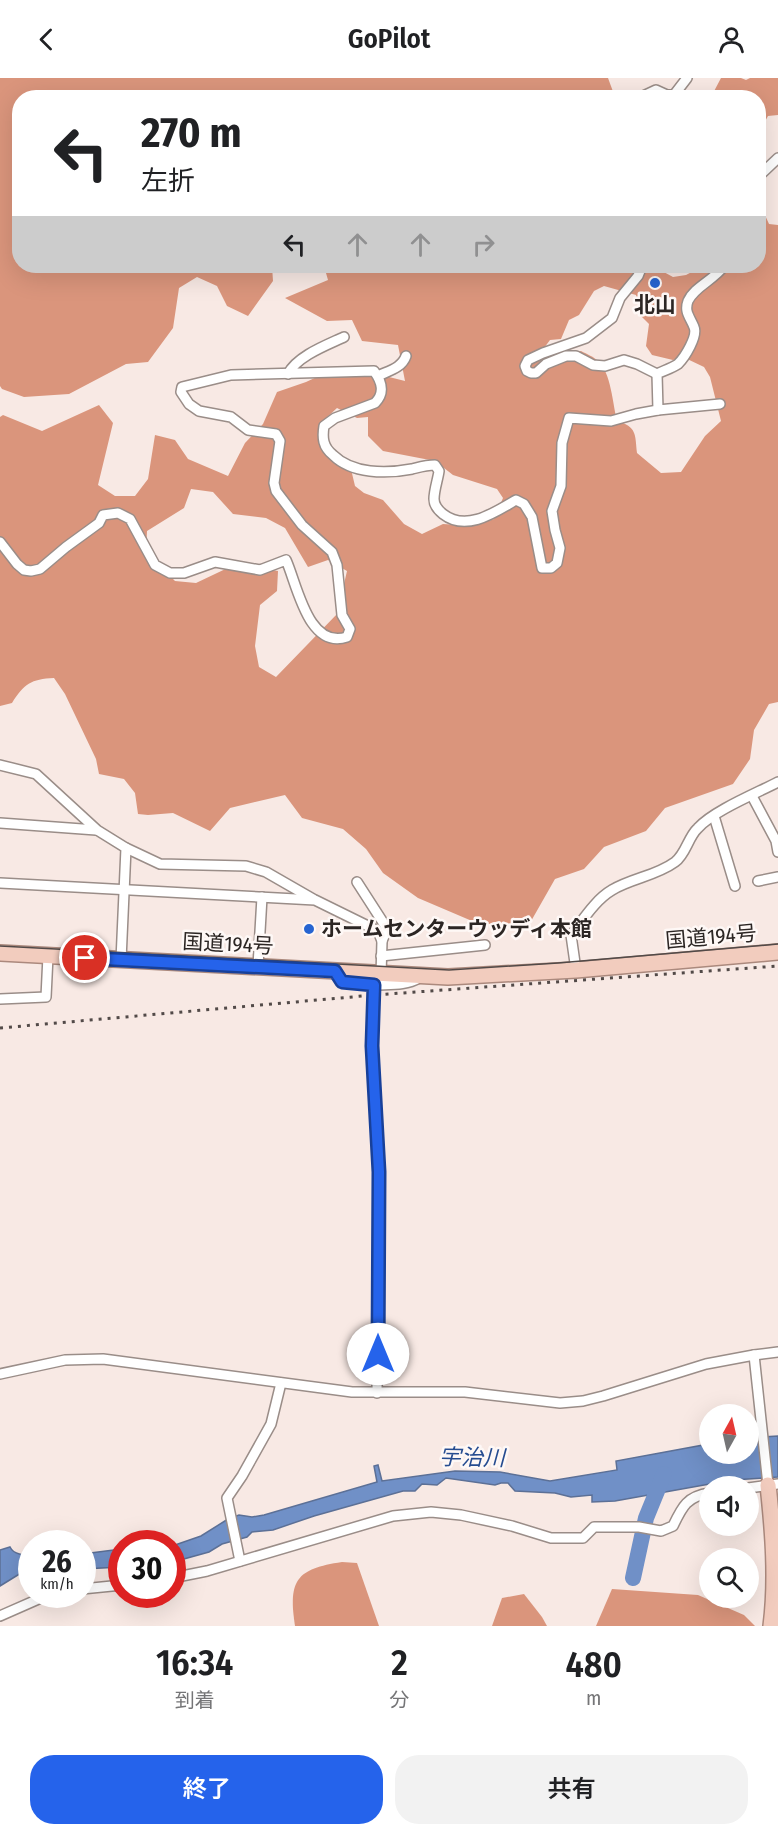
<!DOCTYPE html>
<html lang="ja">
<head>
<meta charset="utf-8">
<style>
  :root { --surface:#fff; --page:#f2f2f2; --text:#202124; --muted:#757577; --accent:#2563eb }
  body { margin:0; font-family:"Fira Sans Condensed","Noto Sans JP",sans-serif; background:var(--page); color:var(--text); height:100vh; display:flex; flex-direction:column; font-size:22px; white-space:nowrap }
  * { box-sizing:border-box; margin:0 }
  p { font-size:20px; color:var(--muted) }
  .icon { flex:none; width:33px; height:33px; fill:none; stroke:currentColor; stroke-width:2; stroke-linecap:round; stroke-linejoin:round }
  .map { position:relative; height:1548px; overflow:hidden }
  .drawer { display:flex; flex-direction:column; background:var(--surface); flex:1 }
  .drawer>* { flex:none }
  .guide { position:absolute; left:12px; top:12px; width:754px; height:183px; border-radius:24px; box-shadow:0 6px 24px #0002; background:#fff; color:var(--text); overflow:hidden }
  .needle { width:39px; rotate:8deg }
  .fabs { position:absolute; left:699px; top:1326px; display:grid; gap:12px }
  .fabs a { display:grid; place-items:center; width:60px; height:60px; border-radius:50%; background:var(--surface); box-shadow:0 6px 24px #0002; font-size:30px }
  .speed { position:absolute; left:18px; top:1452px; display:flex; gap:12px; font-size:30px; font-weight:700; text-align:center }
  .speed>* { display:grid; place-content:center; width:78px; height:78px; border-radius:50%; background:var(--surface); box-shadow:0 6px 24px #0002; line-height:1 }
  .speed small { font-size:15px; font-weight:400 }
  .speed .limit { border:9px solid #d22; background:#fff; color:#111 }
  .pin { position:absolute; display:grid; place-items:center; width:51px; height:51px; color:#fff; margin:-26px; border:3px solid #fff; border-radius:50%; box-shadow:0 2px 6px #0007 }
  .me { position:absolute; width:66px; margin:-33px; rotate:0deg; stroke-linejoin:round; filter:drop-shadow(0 0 4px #0008) }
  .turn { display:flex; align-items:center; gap:21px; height:126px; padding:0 30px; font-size:27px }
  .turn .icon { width:78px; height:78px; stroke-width:2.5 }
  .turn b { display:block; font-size:42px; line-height:51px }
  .lanes { display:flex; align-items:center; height:57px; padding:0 30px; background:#0003; justify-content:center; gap:30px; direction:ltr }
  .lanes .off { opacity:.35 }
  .eta { display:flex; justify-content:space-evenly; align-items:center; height:102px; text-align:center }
  .eta b { font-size:36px; font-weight:600; line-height:42px }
  .button { display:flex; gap:12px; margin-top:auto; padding:12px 30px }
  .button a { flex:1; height:69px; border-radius:24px; background:var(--accent); color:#fff; font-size:24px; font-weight:600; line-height:69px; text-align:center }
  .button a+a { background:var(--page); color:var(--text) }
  header { display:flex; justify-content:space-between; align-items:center; height:78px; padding:0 30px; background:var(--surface); font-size:27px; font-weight:600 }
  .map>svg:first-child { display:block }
  .forest { fill:#da957c; fill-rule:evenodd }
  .water { fill:#7090c7; stroke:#5c7096; stroke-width:1.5 }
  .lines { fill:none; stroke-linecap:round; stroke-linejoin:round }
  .river { stroke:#7090c7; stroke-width:16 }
  .minor-casing { stroke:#9a8d88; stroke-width:12 }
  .trunk-casing { stroke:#ab897d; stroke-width:18 }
  .minor { stroke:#fff; stroke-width:9 }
  .trunk { stroke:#f2ccbe; stroke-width:15 }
  .tram { stroke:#524a48; stroke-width:1.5 }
  .rail { stroke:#524a48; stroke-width:3; stroke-dasharray:3 6; stroke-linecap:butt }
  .route-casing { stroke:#184099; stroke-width:15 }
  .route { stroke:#2563eb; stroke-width:10 }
  .poi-dot { fill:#2664d1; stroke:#fef8f6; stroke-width:2 }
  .labels { text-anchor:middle; stroke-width:5; stroke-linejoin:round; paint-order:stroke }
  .poi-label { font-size:21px; font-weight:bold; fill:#2c2624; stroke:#fef8f6 }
  .street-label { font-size:21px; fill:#2c2624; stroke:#fef8f6 }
  .water-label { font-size:22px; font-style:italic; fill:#264c90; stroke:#fef8f6 }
</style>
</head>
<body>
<header><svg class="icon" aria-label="back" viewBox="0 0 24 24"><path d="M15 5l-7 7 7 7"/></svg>GoPilot<svg class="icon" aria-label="person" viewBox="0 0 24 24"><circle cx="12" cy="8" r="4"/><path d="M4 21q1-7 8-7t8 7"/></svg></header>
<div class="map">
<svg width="778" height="1548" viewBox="0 0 778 1548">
  <rect width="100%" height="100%" fill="#f8e9e4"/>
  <!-- forest -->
  <g class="forest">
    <path d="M0 0H608L615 19 20 20V188H272L273 203 248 238 227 228 217 208 197 199 179 210 173 250 148 284 126 286 69 316 24 319 2 311 0 308Z"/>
    <path d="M721 0H741L746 2 750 0H778V37L768 38 759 54V20L711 19Z"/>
    <path d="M759 124 769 146 778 147V624L769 626 754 652 750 681 733 706 665 730 646 753 604 769 584 791 555 801 526 852 472 843 418 820 383 795 366 771 343 751 302 740 285 717 230 730 210 753 173 735 148 737 138 736 135 715 124 701 99 696 96 681 65 616 54 600C31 601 24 606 12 625L0 628V339L3 337 42 353 99 327 113 345 98 407 115 418H135L148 401 155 357 175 362 188 381 228 398 245 365 263 346 277 314 306 304 332 292H361L405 303 398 267 362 263 352 242 327 243 285 220 328 202 324 188H659L662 193 673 199 686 197 703 188H759ZM604 208 636 217 641 238 649 246 646 268 652 277 673 282 683 279 704 289 710 299 721 343 705 358 681 394 661 395 637 375C635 356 637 349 617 343 613 327 611 294 598 283 594 279 587 276 581 273L549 279 544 270 550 262 561 261 569 242 579 237 594 213ZM337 330 357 340 368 339V358L383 373 435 383 453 397 497 411 503 420 494 441 474 448 443 446 422 456 404 446 383 422 364 415 355 408 350 387 328 366 322 344ZM191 411 213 414 233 436 266 440 285 450 308 489 328 482 347 493 337 536 276 599 259 589 255 568 260 527 277 513 278 493 236 486 196 505 175 503 146 474 147 453 184 430Z"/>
    <path d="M342 1484 357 1485 379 1548H295C288 1502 296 1491 342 1484Z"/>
    <path d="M612 1511 698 1517 744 1537 755 1548H596Z"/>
    <path d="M524 1516 542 1539 547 1548H492L502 1520Z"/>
  </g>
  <!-- water -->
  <g class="water">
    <path d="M778 1358V1399L732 1402 615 1423 592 1424V1417L571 1419 555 1415 515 1413 508 1405H501L495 1407 446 1400 437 1407 422 1406 415 1413H403L314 1438 273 1452 252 1454 247 1459 222 1466 209 1474 173 1484 172 1468 201 1458 228 1441 239 1437 252 1439 264 1437 377 1404 374 1388 378 1387 382 1403 455 1393 500 1394 550 1403 617 1392 616 1383 709 1366 710 1376H748L749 1360Z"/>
    <path d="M10 1469C14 1477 24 1477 31 1477V1491L21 1495 0 1508V1472Z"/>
    <path d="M121 1471V1489L83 1491V1476Z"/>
  </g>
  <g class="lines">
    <!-- river -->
    <path class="river" d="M633 1500 646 1440 664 1396"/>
    <defs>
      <g id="minor">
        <path d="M639 20 656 12 667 17H674L687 0"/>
        <path d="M759 98 778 80"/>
        <path d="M642 188 638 198 620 220 612 240 586 260 543 275 528 282 525 288 527 293 531 295H536L546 286 566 278H576L593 287 605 288 624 282 637 286 657 296"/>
        <path d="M288 296C297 278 327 267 344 259"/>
        <path d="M378 298C388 293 402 290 406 278"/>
        <path d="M658 332 720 326"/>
        <path d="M0 464 17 486 24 492 31 493 40 491 66 469 99 445 103 437 118 435 130 441 155 487 170 495H184L215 484 260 492 286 482C297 506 308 572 347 559L350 551 342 537 337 487 332 474 302 447 276 413 274 405 280 363 276 356 248 352 231 339 199 333 189 326 181 314 182 309 231 297 374 293C382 304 385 315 375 325L335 340 324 348C322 360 323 369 333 377 352 396 386 396 412 391 420 389 426 387 435 387L439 393C438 401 434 412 434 421 434 427 438 432 443 436 466 454 494 435 516 422L524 426 532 439 542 490H551L557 485 560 470 555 452 552 433 561 408 562 365 569 340 611 343 636 336 658 332 657 296C663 293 672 290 678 286 685 279 698 258 694 249 690 239 684 234 688 223 694 209 714 202 724 188"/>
        <path d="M0 687 36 696 97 752 126 770 121 882"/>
        <path d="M752 718 776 763 778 774"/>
        <path d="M714 738 735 808"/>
        <path d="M0 745 96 752"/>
        <path d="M126 770 160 786 246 788 266 794 313 821"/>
        <path d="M758 803 778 799"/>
        <path d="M357 804 386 849 385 856 382 863"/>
        <path d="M0 805 315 822 378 853 382 863 381 897"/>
        <path d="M381 878 485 867"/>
        <path d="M258 888 262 819"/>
        <path d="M576 892 571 857C583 842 595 822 612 812 632 800 656 798 675 784 686 776 688 759 698 750 713 733 757 715 778 704"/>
        <path d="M335 893 342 904 374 907"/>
        <path d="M0 921 46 919 48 878"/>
        <path d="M754 1277 768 1407"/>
        <path d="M0 1296 65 1282 103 1281 352 1314H465L560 1325 583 1323 603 1318 706 1286 754 1277 778 1274"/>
        <path d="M377 1315 379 1094 372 968 374 907C390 906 405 908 419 900"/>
        <path d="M748 1410 778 1406"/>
        <path d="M240 1483 227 1420 242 1398 271 1346 281 1305"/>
        <path d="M172 1500 207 1493 393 1438 431 1434 461 1437 512 1448 551 1460H583L594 1449H639L661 1453 673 1448C682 1429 687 1418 710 1415"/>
        <path d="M82 1511 122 1507"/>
        <path d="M0 1538 50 1516"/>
      </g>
      <g id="trunk">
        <path d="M0 875 448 899 576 892 778 874"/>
        <path d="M768 1407C773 1453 777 1502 771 1548"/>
      </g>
    </defs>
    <!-- minor casing -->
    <use href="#minor" class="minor-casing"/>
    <!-- trunk casing -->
    <use href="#trunk" class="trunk-casing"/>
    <!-- minor -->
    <use href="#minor" class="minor"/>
    <!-- trunk -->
    <use href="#trunk" class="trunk"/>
    <!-- tram -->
    <path class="tram" d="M0 868 449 892 558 885 778 866"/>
    <!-- rail -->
    <path class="rail" d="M0 950 374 917 778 888"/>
  </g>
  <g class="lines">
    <defs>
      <path id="route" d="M85 880 335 893 342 904 374 907 372 968 379 1094 378 1276"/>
    </defs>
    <!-- route casing -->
    <use href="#route" class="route-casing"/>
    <!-- route -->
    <use href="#route" class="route"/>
  </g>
  <!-- markers -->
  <g class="poi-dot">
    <circle cx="655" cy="205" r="6"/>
    <circle cx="309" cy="851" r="6"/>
  </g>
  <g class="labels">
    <!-- poi labels -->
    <g class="poi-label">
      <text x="655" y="234">北山</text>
      <text x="321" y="858" text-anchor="start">ホームセンターウッディ本館</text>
    </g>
    <!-- street labels -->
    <g class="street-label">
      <text transform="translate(711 859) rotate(-5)" y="7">国道194号</text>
      <text transform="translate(228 866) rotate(3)" y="7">国道194号</text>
    </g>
    <!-- water labels -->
    <g class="water-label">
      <text transform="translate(472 1379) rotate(1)" y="8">宇治川</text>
    </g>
  </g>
</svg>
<div class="fabs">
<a><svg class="needle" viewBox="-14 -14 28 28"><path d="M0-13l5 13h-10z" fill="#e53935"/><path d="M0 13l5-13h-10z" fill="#757577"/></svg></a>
<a><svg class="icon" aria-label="sound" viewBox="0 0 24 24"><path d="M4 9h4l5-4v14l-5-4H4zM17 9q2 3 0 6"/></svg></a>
<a><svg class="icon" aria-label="search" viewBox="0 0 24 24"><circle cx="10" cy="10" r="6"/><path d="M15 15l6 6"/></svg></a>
</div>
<div class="speed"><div>26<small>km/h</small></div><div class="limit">30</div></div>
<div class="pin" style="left:85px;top:880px;background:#d93025"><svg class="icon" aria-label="arrive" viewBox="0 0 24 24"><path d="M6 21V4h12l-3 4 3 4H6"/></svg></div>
<svg class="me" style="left:378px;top:1276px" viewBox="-20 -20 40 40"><circle r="19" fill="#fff"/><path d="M0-13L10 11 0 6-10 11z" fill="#2563eb"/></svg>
<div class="guide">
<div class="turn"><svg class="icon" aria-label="left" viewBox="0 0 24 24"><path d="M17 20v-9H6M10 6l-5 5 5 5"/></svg><div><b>270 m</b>左折</div></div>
<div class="lanes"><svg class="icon" aria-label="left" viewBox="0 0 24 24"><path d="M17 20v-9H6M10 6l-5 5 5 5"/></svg><svg class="icon off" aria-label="ahead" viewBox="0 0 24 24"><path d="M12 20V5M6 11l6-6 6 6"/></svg><svg class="icon off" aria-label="ahead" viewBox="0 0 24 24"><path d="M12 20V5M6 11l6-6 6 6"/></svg><svg class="icon off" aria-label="right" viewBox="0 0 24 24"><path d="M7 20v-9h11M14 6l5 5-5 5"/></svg></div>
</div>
</div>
<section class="drawer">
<div class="eta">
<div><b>16:34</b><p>到着</p></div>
<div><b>2</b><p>分</p></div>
<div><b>480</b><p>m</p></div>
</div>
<div class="button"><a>終了</a><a>共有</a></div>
</section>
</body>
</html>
